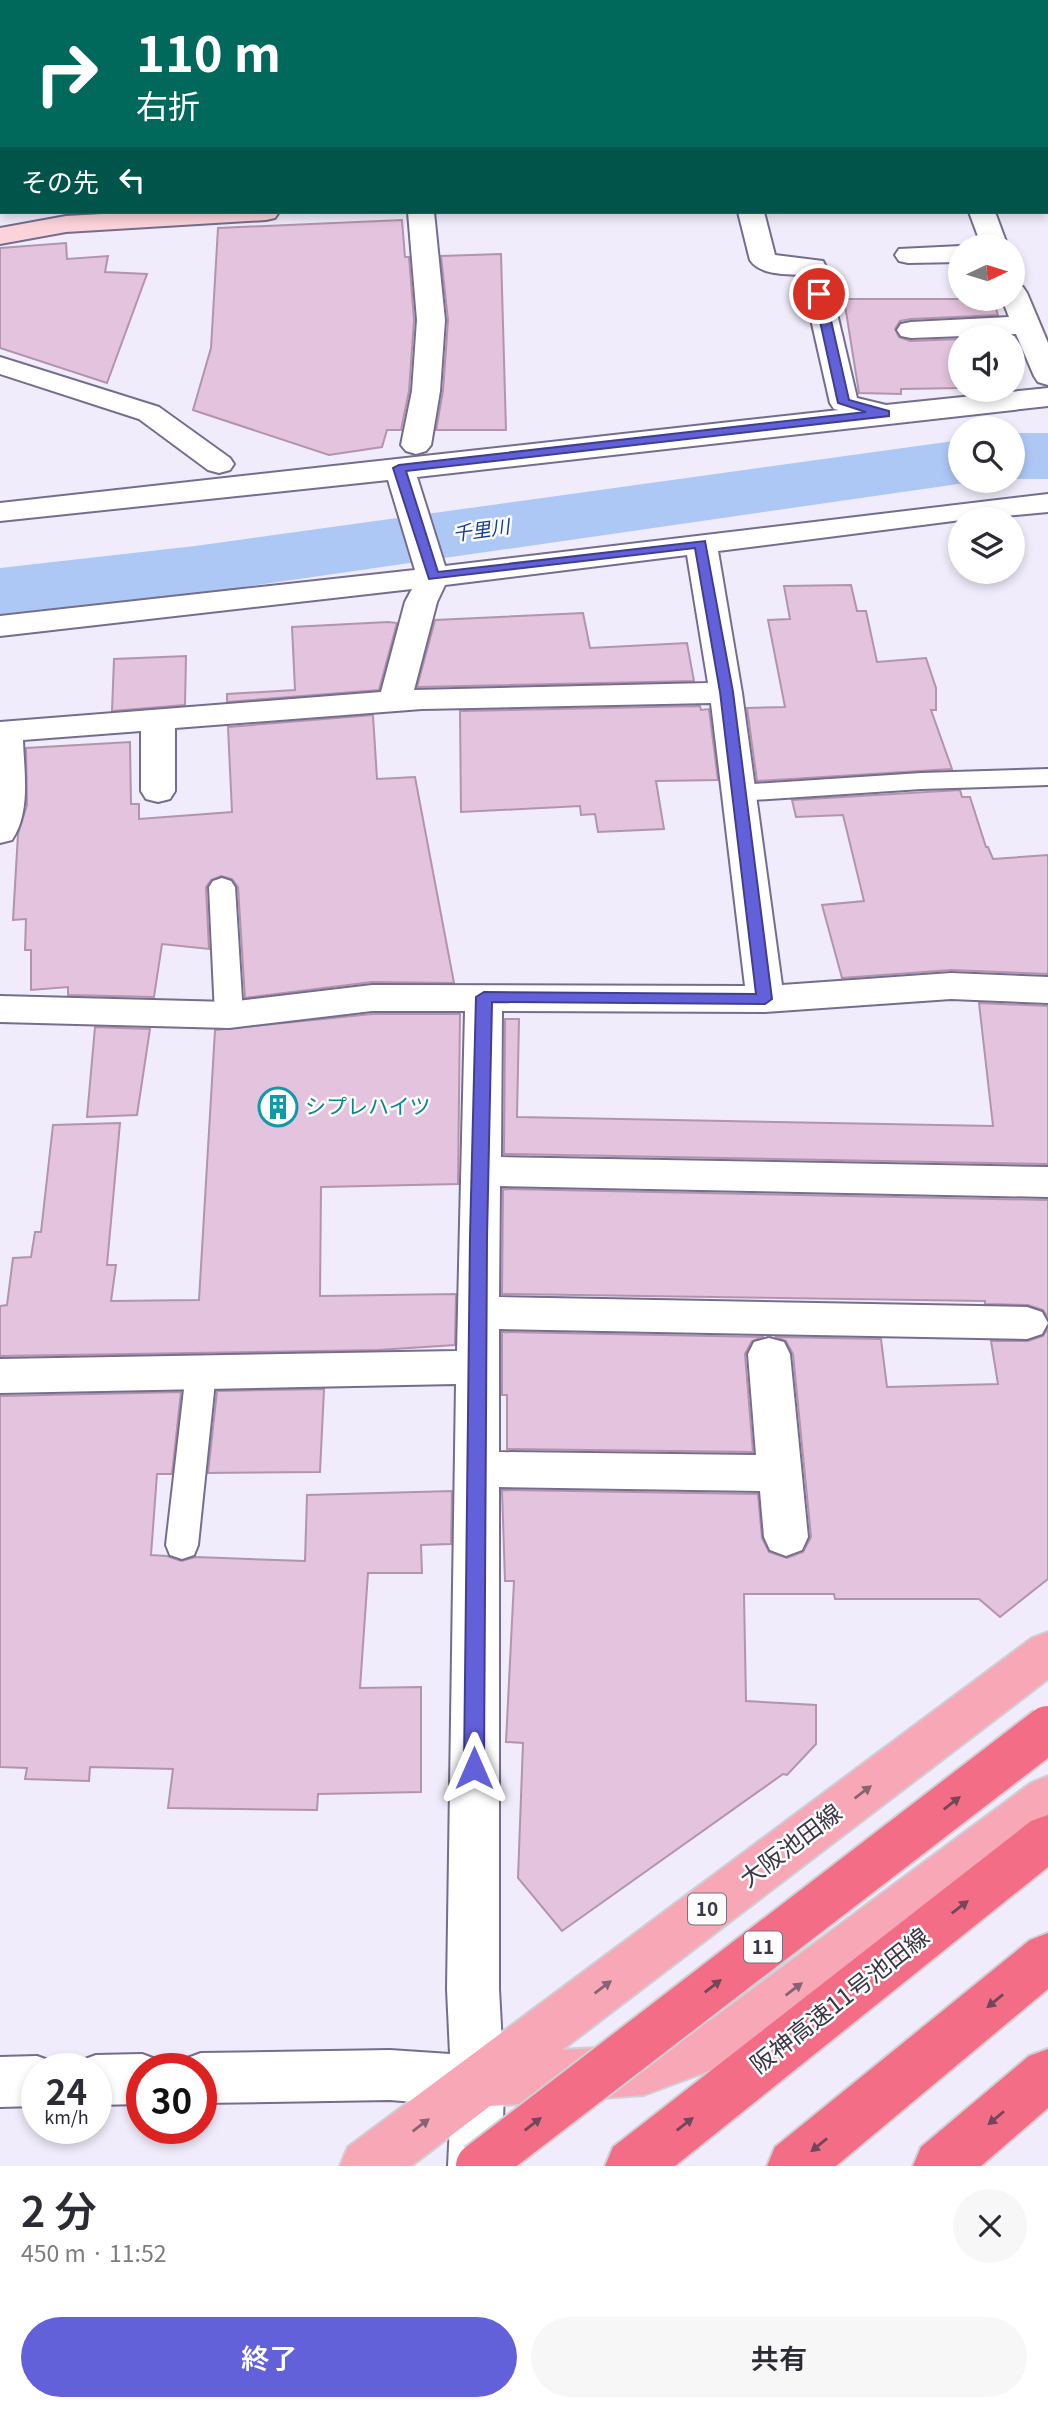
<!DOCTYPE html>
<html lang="ja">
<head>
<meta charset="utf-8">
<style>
  :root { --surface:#fff; --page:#f7f7f7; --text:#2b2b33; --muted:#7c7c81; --accent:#6361da }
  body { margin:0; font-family:Georgia,"Noto Sans JP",serif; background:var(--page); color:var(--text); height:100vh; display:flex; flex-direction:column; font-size:26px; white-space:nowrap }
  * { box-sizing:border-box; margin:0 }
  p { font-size:23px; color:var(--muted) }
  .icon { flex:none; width:38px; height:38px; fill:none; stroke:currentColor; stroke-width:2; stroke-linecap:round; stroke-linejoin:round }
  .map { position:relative; height:2166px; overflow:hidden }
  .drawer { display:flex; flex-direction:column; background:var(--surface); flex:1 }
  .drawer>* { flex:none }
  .guide { position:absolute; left:0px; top:0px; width:1048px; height:214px; box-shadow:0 4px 10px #0003; background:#00695c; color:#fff; overflow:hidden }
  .needle { width:46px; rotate:86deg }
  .buttons { position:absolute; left:948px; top:234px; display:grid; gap:14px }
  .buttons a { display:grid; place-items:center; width:77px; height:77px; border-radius:50%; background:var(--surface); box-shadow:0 4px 10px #0003; font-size:35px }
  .speed { position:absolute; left:21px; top:2053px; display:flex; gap:14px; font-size:35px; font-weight:700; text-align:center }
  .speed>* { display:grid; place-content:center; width:91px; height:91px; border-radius:50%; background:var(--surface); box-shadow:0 4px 10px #0003; line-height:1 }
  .speed small { font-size:18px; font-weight:400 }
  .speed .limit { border:10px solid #d22; background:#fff; color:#111 }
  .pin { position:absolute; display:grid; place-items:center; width:60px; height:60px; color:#fff; margin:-30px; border:4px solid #fff; border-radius:50%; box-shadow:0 2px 7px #0007 }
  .me { position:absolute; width:77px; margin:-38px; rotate:0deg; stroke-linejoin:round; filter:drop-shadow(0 0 5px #0008) }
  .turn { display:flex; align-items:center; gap:24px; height:147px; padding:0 21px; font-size:32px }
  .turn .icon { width:91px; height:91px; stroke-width:2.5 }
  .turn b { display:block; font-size:49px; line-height:60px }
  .then { display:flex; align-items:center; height:66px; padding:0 21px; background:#0003; gap:14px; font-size:26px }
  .round { display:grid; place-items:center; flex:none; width:74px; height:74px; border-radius:37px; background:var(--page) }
  .overview { display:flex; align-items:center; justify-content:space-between; height:119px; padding:0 21px }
  h1 { font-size:42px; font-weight:600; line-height:52px }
  .button { display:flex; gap:14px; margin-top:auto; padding:14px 21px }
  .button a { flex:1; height:80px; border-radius:42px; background:var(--accent); color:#fff; font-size:28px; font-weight:600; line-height:80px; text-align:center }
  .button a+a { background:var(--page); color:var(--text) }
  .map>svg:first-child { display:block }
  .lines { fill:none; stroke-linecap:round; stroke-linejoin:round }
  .river { fill:#aec8f6; fill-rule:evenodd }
  .building { fill:#e3c3dd; stroke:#b294ad; stroke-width:2 }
  .lane-casing { stroke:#756d8d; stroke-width:4 }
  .street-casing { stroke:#756d8d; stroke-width:4 }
  .secondary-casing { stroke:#756d8d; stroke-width:4 }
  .primary-casing { stroke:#d0cfd3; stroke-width:4 }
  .highway-casing { stroke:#d0cfd3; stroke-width:4 }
  .lane { fill:#fff; fill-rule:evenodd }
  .street { fill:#fff; fill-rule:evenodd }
  .secondary { fill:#fcd3db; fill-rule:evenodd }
  .primary { fill:#f8a7b6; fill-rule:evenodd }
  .highway { fill:#f46d86; fill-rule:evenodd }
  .highway-bridge-casing { stroke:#d0cfd3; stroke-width:50; stroke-linecap:butt }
  .highway-bridge { stroke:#f46d86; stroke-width:46 }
  .oneway { fill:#876473 }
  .oneway2 { fill:#724759 }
  .route { fill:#6361da; stroke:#403f8e; stroke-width:2 }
  .labels { text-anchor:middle; stroke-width:5; stroke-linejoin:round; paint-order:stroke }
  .far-water-label { font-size:19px; font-style:italic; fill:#123d93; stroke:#fcfcfc }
  .shield { fill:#fcfcfc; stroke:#75727d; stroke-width:2 }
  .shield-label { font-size:19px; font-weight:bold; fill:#3b3746 }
  .culture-label { font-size:21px; fill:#0d838f; stroke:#fcfcfc; text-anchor:start }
  .near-street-label { font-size:24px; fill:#3b3746; stroke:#fcfcfc }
</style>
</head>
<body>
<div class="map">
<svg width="1048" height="2166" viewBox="0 0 1048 2166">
  <rect width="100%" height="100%" fill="#f0ecfb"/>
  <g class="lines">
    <!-- river -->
    <g class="river">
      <rect x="1013" y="433" width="35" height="46"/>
      <path d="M961 440V481H979L195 594 0 616V568L195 546Z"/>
    </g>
  </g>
  <!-- building -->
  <g class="building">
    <path d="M402 220 405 257H409L414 320 409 391 401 430H387L382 447 329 455 193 410 211 348 218 228Z"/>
    <path d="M66 243 67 259 108 256 105 272 147 274 107 383 0 348V248Z"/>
    <path d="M501 254 506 430H436L443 391 448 320 441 256Z"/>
    <path d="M844 299H993L998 315 911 319 900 321 895 329 899 337 910 341 961 339V388L901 389V394L859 393Z"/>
    <path d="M851 585 857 611H866L877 662 926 658 936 688V710H931L952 769 757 781 747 708 785 707 768 620 790 619 784 586Z"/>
    <path d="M583 613 590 648 687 643 694 681 417 687 435 620Z"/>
    <path d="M388 622 397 623 379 690 227 702V694L295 690 292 627Z"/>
    <path d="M186 656 185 705 112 711 114 659Z"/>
    <path d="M700 706 701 710 709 709 718 780 656 781 664 829 598 832 595 814 581 815 580 806 461 812 460 711Z"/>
    <path d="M373 715 377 779 415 777 454 983 372 982 245 998 238 887 232 879 221 876 211 880 206 887 209 949 162 944 154 997 68 995V987L31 990V950H25L26 919 13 920 18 834 27 805 26 748 130 742 131 804H139V819L232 812 228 727Z"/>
    <path d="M960 790 962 797H970L986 847H988L993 859 1048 855V974L951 970 842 978 822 905 864 901 843 815 796 817 792 800Z"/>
    <path d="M979 1003 1048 1006V1164L504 1154 505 1019H519L517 1117 993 1126Z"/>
    <path d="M372 1014H460L458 1184 321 1187 320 1296 456 1294 455 1345 378 1350 0 1356V1306L7 1305 13 1258 31 1257 35 1232H41L53 1125 120 1123 107 1265H116L111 1301 199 1300 215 1030Z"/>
    <path d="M95 1027 150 1029 137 1115 87 1117Z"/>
    <path d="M503 1189 1048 1200V1318L1043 1310 1028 1305 985 1304V1301L502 1294Z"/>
    <path d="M1048 1328V1579L1000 1617 979 1599H835L834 1594H744L746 1701 816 1705V1744L787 1775 783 1774 562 1931 518 1878 523 1743 506 1742 514 1581H505L502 1490 758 1494 762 1538 769 1552 787 1558 803 1552 811 1537 793 1354 786 1341 775 1337 881 1339 887 1387 998 1384 991 1341H1028L1043 1336Z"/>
    <path d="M502 1332 764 1337 752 1341 745 1354 753 1452 507 1449V1395H502Z"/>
    <path d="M324 1389 320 1472 208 1473 217 1391Z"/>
    <path d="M181 1392 172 1474H157L151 1555 167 1556 181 1561 196 1557 305 1561 307 1495 452 1491 451 1544 421 1545 422 1573H368L360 1688 421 1687V1792L318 1794 317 1810 168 1808 173 1769 90 1767 89 1781 25 1779 27 1768 0 1767V1396Z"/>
  </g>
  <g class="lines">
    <defs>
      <g id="lane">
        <path d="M1048 769V785L921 789 739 801 730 799 726 793 730 787 739 785 921 773Z"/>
        <path d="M222 878 231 881 235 887 243 1015 239 1022 229 1024 219 1022 215 1015 209 887 213 881Z"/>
        <path d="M201 1360 212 1363 216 1372 198 1545 194 1555 182 1559 170 1555 166 1545 186 1372 190 1363Z"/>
      </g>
      <g id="street">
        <rect x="409" y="0" width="24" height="2"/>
        <rect x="611" y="0" width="24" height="2"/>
        <path d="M925 0H949V2H926Z"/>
        <path d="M408 212H434L445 320 440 391 431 445 426 451 416 454 406 451 401 445 412 391 417 320Z"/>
        <path d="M738 212H764L775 255 823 261 826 267 857 398 886 405 1048 388V406L417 477 445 566 1048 494V512L961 520 718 551 742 693 782 985 951 973 1048 977V1003L951 999 765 1012 502 1011 501 1157 1048 1167V1197L500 1186 499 1297 1027 1307 1042 1312 1048 1323 1042 1334 1027 1339 499 1329V1452L756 1455 748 1354 754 1342 769 1338 784 1342 790 1354 808 1537 802 1550 786 1556 770 1550 764 1537 760 1491 499 1487V1989L504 2081 502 2166H448L451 2105 390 2100 201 2103V2068H179L182 2060 201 2053 390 2050 450 2054 447 1989 456 1384 0 1393V1359L457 1351 465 1011H372L229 1028 0 1022V996L229 1002 372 985 745 986 711 703 422 709 175 728V791L170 799 158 802 146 799 141 791V731L23 740C24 772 31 812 12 840L0 843V722L381 692 405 602 412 589 0 636V616L415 570 388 480 0 521V503L839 410 834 409 830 403 801 275C785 274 760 275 750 260ZM687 555 708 683 414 690 437 602 445 585Z"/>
        <path d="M969 212H995L1008 247H982Z"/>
        <path d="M961 246 964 247H961V262L908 263 899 261 895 255 899 249Z"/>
        <path d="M1013 285 1023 287 1027 293 1048 343V385L1038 382 1034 376 1016 334 911 338 901 336 897 330 901 324 911 322 1009 317 1002 299H1013Z"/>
        <path d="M0 357 159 407 230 458 234 464 230 470 219 473 208 470 139 419 0 374Z"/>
        <path d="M142 2054 161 2061 164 2068H142V2104L96 2105V2068H75L77 2062 96 2055Z"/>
        <path d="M37 2056 56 2063 58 2068H37V2106L0 2107V2057Z"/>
      </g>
      <g id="secondary">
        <rect x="1046" y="170" width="2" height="16"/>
        <path d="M139 212H279L275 218 266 220 66 232 0 244V228L66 216Z"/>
      </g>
      <path id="primary" d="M1048 1632V1679L562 2050 644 2045 711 2020 1031 1783 1048 1776V1826L746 2057 644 2095 490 2106 411 2166H340L348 2147 1032 1638Z"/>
      <g id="highway">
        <path d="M1048 1815V1867L675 2166H605L613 2147 1031 1821Z"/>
        <path d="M1048 1933V1989L836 2166H767L775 2147 1030 1940Z"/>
        <path d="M1048 2049V2108L981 2166H913L921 2147 1029 2056Z"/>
      </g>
    </defs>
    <!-- lane casing -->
    <use href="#lane" class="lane-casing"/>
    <!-- street casing -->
    <use href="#street" class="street-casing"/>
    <!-- secondary casing -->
    <use href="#secondary" class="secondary-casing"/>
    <!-- primary casing -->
    <use href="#primary" class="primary-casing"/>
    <!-- highway casing -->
    <use href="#highway" class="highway-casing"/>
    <!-- lane -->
    <use href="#lane" class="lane"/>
    <!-- street -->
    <use href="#street" class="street"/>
    <!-- secondary -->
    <use href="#secondary" class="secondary"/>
    <!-- primary -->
    <use href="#primary" class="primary"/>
    <!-- highway -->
    <use href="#highway" class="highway"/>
    <defs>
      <path id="highway-bridge" d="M479 2166 1048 1729"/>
    </defs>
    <!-- highway-bridge casing -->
    <use href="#highway-bridge" class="highway-bridge-casing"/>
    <!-- highway-bridge -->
    <use href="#highway-bridge" class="highway-bridge"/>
  </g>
  <!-- one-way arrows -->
  <defs><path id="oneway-solid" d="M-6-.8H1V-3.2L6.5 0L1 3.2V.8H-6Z" transform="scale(1.75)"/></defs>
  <g class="oneway">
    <use href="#oneway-solid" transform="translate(863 1792) rotate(-37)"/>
    <use href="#oneway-solid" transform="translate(603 1987) rotate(-37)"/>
    <use href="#oneway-solid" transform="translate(794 1989) rotate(-37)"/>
    <use href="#oneway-solid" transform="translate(421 2125) rotate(-37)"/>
  </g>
  <g class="oneway2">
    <use href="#oneway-solid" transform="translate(952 1803) rotate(-38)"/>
    <use href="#oneway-solid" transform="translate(960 1907) rotate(-38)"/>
    <use href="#oneway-solid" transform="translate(713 1986) rotate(-38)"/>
    <use href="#oneway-solid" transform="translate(995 2001) rotate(141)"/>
    <use href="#oneway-solid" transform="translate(996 2118) rotate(140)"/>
    <use href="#oneway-solid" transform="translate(533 2124) rotate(-38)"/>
    <use href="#oneway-solid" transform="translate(685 2124) rotate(-38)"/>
    <use href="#oneway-solid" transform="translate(819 2145) rotate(141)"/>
  </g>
  <!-- route -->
  <path class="route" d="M819 291 825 294 849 400 889 411V416L406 471 438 572 705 541 733 692 772 999 765 1004 492 1002 487 1237 484 1768 481 1774 474 1777 467 1774 464 1768 470 1237 476 997 484 992 756 994 720 692 695 548 429 579 393 468 399 465 866 412 838 403 814 294Z"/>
  <!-- icons -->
  <defs>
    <symbol id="building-ring" viewBox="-11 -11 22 22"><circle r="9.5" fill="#fcfcfc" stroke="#0f9aa8" stroke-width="1.5"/><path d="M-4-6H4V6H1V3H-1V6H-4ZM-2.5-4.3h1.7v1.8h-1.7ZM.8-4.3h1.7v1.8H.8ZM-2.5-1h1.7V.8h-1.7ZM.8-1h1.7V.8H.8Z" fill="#0f9aa8"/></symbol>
  </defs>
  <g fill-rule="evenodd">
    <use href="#building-ring" x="256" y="1085" width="44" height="44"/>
  </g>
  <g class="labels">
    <!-- far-water labels -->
    <g class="far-water-label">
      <text transform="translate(481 530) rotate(-8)" y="7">千里川</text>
    </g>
    <!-- shield labels -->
    <g class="shield">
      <rect x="688" y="1893.5" width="38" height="31" rx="5"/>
      <rect x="744" y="1931.5" width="38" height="31" rx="5"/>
    </g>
    <g class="shield-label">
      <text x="707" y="1916">10</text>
      <text x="763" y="1954">11</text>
    </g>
    <!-- culture labels -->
    <g class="culture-label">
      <text x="305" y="1114">シプレハイツ</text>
    </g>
    <!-- near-street labels -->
    <g class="near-street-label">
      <text transform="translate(791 1846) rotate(-37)" y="8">大阪池田線</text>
      <text transform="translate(840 2001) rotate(-38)" y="8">阪神高速11号池田線</text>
    </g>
  </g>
</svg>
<div class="buttons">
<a><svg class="needle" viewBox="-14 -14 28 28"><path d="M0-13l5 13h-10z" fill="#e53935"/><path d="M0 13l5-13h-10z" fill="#7c7c81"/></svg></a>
<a><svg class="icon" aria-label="sound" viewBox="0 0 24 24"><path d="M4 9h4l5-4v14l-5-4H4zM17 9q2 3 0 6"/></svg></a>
<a><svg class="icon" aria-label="search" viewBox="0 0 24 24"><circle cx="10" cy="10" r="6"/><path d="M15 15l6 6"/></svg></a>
<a><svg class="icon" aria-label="layers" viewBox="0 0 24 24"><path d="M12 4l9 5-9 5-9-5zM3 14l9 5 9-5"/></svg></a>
</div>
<div class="speed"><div>24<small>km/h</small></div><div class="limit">30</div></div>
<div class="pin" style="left:819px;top:294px;background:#d93025"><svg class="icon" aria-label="arrive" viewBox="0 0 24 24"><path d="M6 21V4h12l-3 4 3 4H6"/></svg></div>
<svg class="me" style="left:474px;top:1768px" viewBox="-20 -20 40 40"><path d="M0-17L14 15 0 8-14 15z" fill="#6361da" stroke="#fff" stroke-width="4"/></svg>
<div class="guide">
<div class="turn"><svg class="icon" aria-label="right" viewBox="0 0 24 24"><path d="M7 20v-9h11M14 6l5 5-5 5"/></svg><div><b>110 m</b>右折</div></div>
<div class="then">その先<svg class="icon" aria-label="left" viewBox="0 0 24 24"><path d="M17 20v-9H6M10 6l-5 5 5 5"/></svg></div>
</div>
</div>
<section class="drawer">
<div class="overview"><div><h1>2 分</h1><p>450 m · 11:52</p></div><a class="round"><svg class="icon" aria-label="close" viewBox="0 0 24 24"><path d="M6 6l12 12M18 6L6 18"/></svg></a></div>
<div class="button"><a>終了</a><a>共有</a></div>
</section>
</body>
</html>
